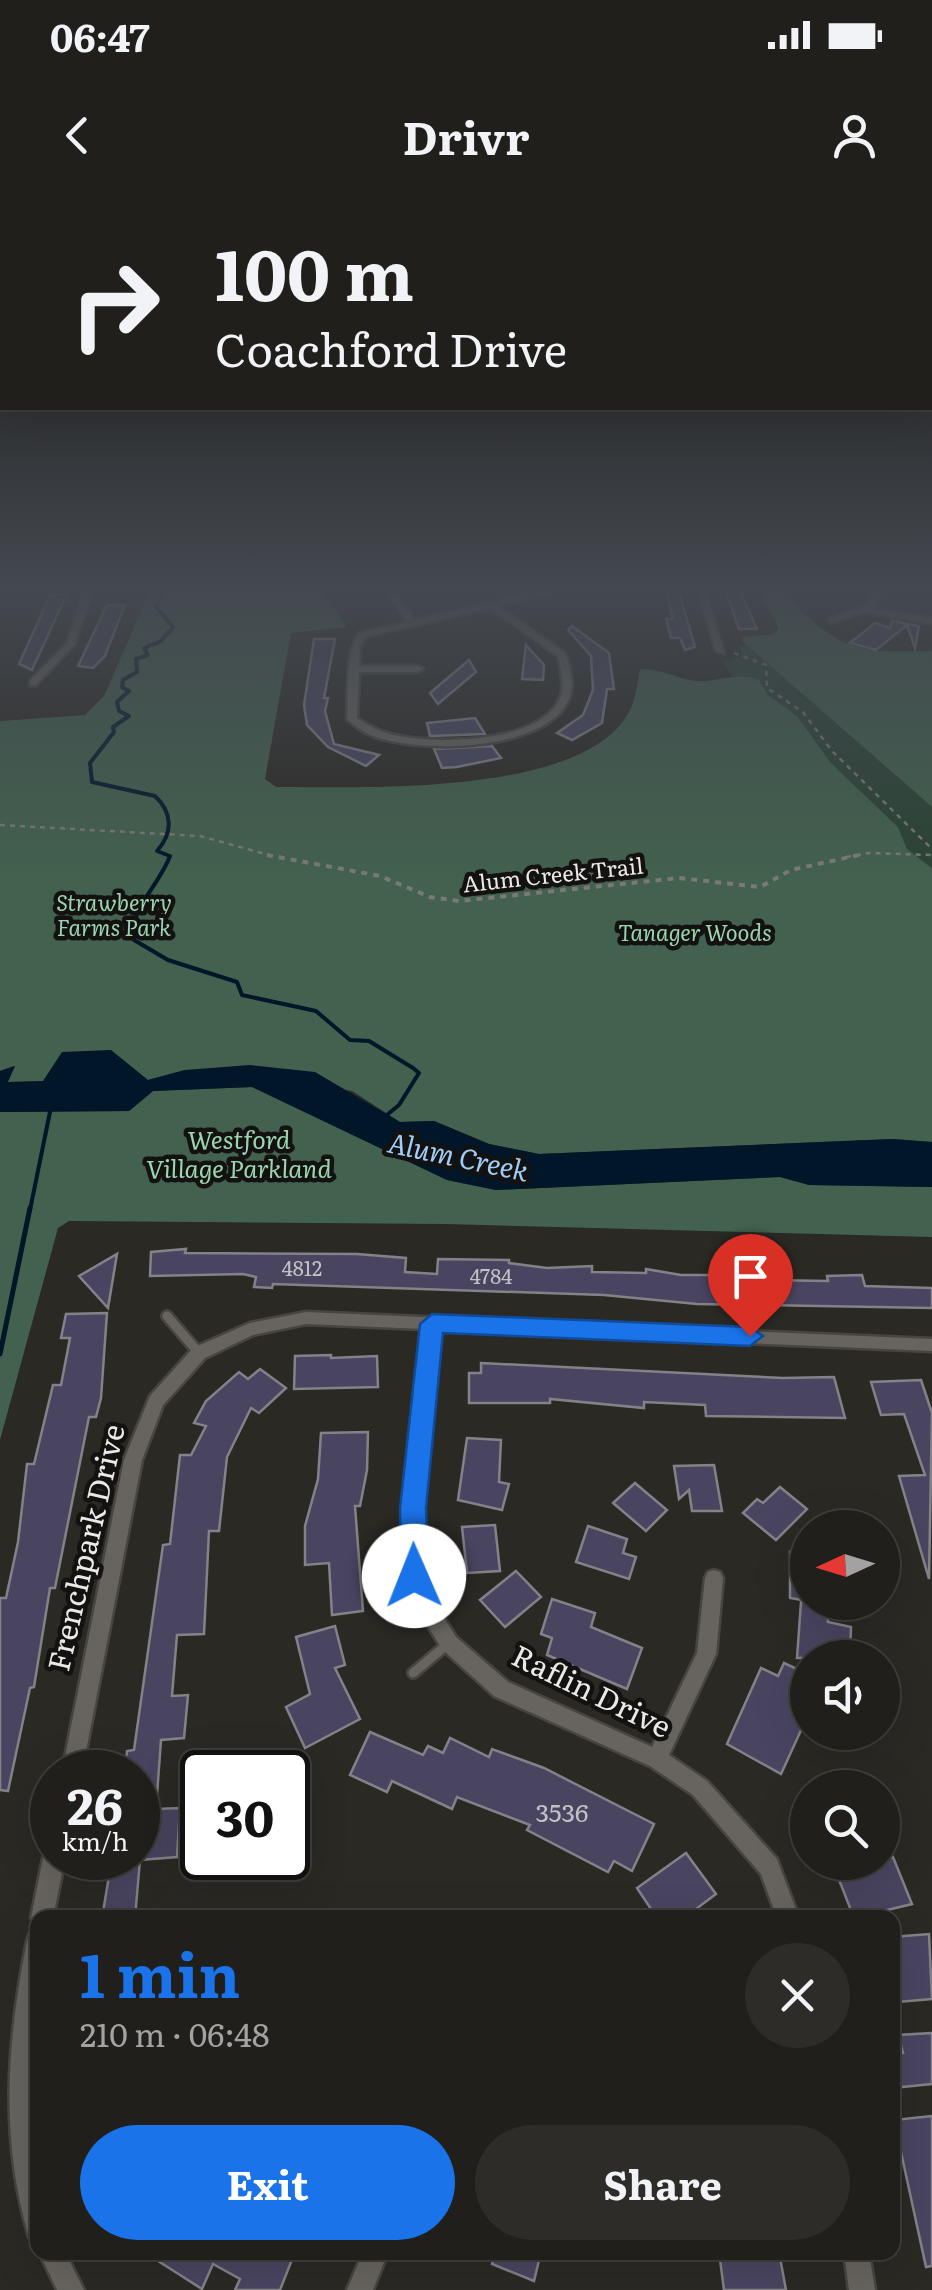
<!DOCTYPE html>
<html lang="en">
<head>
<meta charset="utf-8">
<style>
  :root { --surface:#201f1b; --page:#2d2c28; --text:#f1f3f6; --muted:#a2a2a3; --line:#3d3d3a; --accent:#1a73e8 }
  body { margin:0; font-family:Literata,serif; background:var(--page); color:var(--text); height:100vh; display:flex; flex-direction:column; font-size:38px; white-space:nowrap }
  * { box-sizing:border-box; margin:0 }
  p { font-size:32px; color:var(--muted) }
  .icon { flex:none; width:55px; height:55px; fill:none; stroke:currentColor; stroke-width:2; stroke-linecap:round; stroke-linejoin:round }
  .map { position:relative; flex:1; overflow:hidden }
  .sheet { position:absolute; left:30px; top:1710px; width:870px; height:350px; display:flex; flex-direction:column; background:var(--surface); border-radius:20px; box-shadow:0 10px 40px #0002,0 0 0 2px var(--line) }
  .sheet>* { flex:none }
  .top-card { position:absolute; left:0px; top:0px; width:932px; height:210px; box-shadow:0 10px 40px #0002,0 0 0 2px var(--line); background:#201f1b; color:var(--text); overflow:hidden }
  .needle { width:65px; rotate:266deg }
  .buttons { position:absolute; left:790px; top:1310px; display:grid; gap:20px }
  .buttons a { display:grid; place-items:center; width:110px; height:110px; border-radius:50%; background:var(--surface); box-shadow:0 10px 40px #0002,0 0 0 2px var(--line); font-size:50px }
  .speed { position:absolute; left:30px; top:1550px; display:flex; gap:20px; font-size:50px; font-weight:700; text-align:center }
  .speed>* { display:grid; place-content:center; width:130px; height:130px; border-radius:50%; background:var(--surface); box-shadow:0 10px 40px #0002,0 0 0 2px var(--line); line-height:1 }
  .speed small { font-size:25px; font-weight:400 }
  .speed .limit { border:5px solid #111; border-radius:15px; background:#fff; color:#111 }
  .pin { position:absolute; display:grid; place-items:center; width:85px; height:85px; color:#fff; margin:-102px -42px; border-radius:50% 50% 50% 0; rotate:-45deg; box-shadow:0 0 10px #0007 }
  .pin .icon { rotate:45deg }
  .me { position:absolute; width:110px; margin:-55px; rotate:359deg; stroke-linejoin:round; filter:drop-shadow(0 0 8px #0008) }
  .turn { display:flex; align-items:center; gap:35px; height:210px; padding:0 50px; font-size:45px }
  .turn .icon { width:130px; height:130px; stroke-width:2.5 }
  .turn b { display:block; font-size:70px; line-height:85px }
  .round { display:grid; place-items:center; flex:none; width:105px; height:105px; border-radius:52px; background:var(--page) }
  .headline { display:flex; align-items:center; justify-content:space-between; height:170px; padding:0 50px }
  h1 { font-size:60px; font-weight:700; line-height:75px; color:var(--accent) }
  .button { display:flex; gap:20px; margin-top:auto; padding:20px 50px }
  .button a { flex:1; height:115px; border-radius:60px; background:var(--accent); color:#fff; font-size:40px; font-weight:700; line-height:115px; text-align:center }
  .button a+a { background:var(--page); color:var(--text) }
  .status { display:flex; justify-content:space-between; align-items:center; height:70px; padding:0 50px; background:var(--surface); direction:ltr }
  .status svg { height:28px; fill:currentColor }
  header { display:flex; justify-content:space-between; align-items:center; height:130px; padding:0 50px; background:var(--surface); font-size:45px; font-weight:700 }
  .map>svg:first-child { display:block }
  .green { fill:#2a4334 }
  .forest { fill:#42614e }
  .water { fill:#011629 }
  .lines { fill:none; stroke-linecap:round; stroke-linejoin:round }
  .stream-far1 { stroke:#011629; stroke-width:4 }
  .stream { stroke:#011629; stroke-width:5 }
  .building { fill:#494561; stroke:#838288; stroke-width:2.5 }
  .lane-casing { stroke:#484541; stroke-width:14 }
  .street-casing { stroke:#484541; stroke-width:5 }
  .path-far1 { stroke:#7b7975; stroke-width:2.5; stroke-dasharray:5 5; stroke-linecap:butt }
  .path { stroke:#7b7975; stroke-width:4; stroke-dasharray:6 6; stroke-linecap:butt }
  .lane { stroke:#67645f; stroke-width:9 }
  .street { fill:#67645f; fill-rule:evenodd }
  .route { fill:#1a73e8; stroke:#114b97; stroke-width:2.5 }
  .labels { text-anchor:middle; stroke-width:9; stroke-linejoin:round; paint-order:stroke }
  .number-label { font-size:20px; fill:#c2c0c5 }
  .far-street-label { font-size:22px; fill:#ebe9e6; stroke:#131210 }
  .far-park-label { font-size:22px; font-style:italic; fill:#9ad4b0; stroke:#131210 }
  .park-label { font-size:25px; font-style:italic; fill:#9ad4b0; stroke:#131210 }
  .near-number-label { font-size:25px; fill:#c2c0c5 }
  .water-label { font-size:28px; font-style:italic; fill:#9fcdf8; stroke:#131210 }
  .near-street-label { font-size:30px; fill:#ebe9e6; stroke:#131210 }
</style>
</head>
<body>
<div class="status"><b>06:47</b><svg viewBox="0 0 49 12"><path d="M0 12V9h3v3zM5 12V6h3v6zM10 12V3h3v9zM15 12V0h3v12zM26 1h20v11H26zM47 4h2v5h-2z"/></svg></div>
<header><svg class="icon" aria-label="back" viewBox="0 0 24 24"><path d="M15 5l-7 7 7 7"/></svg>Drivr<svg class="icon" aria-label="person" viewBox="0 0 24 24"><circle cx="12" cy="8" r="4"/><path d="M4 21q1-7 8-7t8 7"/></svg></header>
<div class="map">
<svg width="932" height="2090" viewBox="0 0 932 2090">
  <rect width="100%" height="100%" fill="#2b2924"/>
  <!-- green -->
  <path class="green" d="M747 445 932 607V668L907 649 898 627 831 563 797 516 768 495 759 480 732 476 723 462 742 456 740 447Z"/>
  <!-- forest -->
  <g class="forest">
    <path d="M151 389H320L347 427 291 433 265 579 276 587C361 587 569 596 624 520 635 506 637 487 640 469 661 468 675 478 695 481 717 483 737 471 759 480L768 495 797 516 831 563 898 627 907 649 932 668V942L892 939 539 954 489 944 434 921 400 922 352 891 185 870 148 880 7 882 14 866 0 871V521L85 515 104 496Z"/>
    <path d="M760 389H781C835 448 852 454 932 451V607L742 441V437L771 435 779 429Z"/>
    <path d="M253 887 447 980 496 990 781 977 809 985 932 987V1037L445 1024 69 1021 58 1028 0 1240V912L129 911 153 891Z"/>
  </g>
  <!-- water -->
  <path class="water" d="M111 850 148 880 185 870 250 865 315 872 400 922 434 921 489 944 539 954 892 939 932 942V987L809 985 780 977 496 990 447 980 252 887 153 891 129 911 0 912V871L15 866 8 882 43 881 62 852Z"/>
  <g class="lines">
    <!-- stream-far1 -->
    <g class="stream-far1">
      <path d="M166 389 156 407 173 427 161 441 144 448 148 455 136 459 137 472 123 480 122 487 129 491 117 502 119 511 129 516 113 527 114 532 90 563 92 582 155 596C173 613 173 633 157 651L170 656C159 686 128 710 134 740L168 760 237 782 242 795 316 811 350 840 369 841 413 868 419 873 399 905 383 918"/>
      <path d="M30 1010 51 907"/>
    </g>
    <!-- stream -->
    <path class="stream" d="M0 1154 30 1008"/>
  </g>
  <!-- building -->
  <g class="building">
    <path d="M665 389H678L695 447 685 450 680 438H671L666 419H673Z"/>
    <path d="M725 389H739L757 429H739Z"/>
    <path d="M67 394 32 470 19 464 50 395Z"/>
    <path d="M107 405H125L105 456 93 468 78 466Z"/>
    <path d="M892 421 919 426 915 448 907 425 876 450 850 443 875 423 890 428Z"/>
    <path d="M572 426 609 453 614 489H607L602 523 572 540 557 533 583 515 593 490 591 456 568 430Z"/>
    <path d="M314 439H335L324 498H328L325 511 334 544 379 555 366 566 328 547 307 525 304 505Z"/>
    <path d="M526 445 544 465 543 480 522 479Z"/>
    <path d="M469 460 476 472 438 504 430 493Z"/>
    <path d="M475 518 485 534 430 536 427 523Z"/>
    <path d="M492 546 501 558 457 567 442 568 434 549Z"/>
    <path d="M186 1049 185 1053 357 1054 406 1058 405 1072 437 1074 438 1059 509 1060V1063L547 1068 592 1066V1072L646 1073V1069L681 1075H766L767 1080 828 1081 827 1076 862 1075 865 1086 932 1088V1108L697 1104 604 1095 273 1084 272 1088 254 1087 256 1077 243 1074 150 1076 151 1052Z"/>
    <path d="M117 1054 108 1108 79 1076Z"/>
    <path d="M107 1113 101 1198 96 1217H89L55 1388H50L34 1487 30 1488 8 1591 0 1590V1398H6L18 1342 27 1264H34L53 1185H61L70 1138H61L66 1114Z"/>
    <path d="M331 1155V1158L377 1156 378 1187 294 1189 295 1156Z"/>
    <path d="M481 1163 783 1178 834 1177 845 1218 706 1216 705 1205 644 1202V1208L550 1199V1203H469V1173H481Z"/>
    <path d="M260 1169 286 1188 259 1213 251 1208 227 1257 219 1331H209L204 1434 177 1435 172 1496 188 1495 184 1538 161 1540 156 1609 180 1608 177 1657 140 1660 135 1718H102L112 1658H138V1572H125L127 1551 134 1550 163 1345 170 1344 180 1255H191L206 1226 194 1223 206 1201 239 1172 248 1179Z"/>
    <path d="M921 1180 932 1213 929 1379 899 1276 925 1275 904 1214 881 1215 871 1182Z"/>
    <path d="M368 1232 367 1270 360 1306H355L363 1411 332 1415 329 1363 305 1365V1326L318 1279 321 1233Z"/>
    <path d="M467 1238 501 1240 499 1282 509 1284 502 1310 458 1300Z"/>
    <path d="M714 1265 722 1311H692L689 1290 679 1299 674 1266Z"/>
    <path d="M635 1283 667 1310 646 1331 613 1303Z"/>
    <path d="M780 1287 807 1309 776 1340 743 1313 757 1299 763 1303Z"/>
    <path d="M495 1325 500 1371 467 1373 462 1327Z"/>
    <path d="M588 1326 627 1339 623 1353 636 1357 629 1379 576 1362Z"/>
    <path d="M790 1352 808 1355V1401L790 1398Z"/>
    <path d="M516 1371 541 1397 505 1427 480 1400Z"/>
    <path d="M552 1399 595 1413 591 1427 642 1448 627 1489 547 1455 552 1438 541 1434Z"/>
    <path d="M801 1402H828V1422L851 1427 850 1458H797Z"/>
    <path d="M335 1426 345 1465 335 1468 360 1519 305 1548 286 1507 310 1494 296 1437Z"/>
    <path d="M784 1463 808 1474V1515L781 1574 727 1544 761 1468 778 1476Z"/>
    <path d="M370 1532 423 1555 428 1546 443 1553 450 1538 489 1557 492 1549 544 1568 654 1624 632 1671 614 1661 608 1672 527 1630 530 1625 457 1597 452 1609 392 1581 387 1592 350 1575Z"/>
    <path d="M686 1653 716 1694 684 1718H657L637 1688Z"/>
    <path d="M893 1657 912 1704 854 1718 836 1672Z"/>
    <path d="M929 1734 932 1799 898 1802 892 1779V1737Z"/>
    <path d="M932 1833V1884L892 1888V1854L903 1853 898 1835Z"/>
    <path d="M932 1916V2066L926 2067 894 1920Z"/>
    <path d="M144 2052H295L280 2090H235L240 2079 213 2064 202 2089Z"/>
    <path d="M495 2052H541L534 2081 492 2064Z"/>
    <path d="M719 2052H779L786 2090H724Z"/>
  </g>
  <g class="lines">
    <defs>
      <g id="lane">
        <path d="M167 1116 199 1153"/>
        <path d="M413 1473 449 1443"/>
      </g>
      <g id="street">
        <path d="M85 389H93L75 444 36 485H30V481L67 443Z"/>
        <path d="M386 389H392L414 420 549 389H563L498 406 565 453C570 467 575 484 569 499 547 553 411 555 366 533 359 529 353 524 347 519 349 490 344 458 359 433L407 422ZM490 408 558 456C561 470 566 488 558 502 534 543 440 544 399 536 383 533 370 527 357 518L359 472H418L423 469 418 466H359L360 446 365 437Z"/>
        <path d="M697 389H705L724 453 716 451Z"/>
        <path d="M874 389H882L877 406 873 409 932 418V424L863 412 831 423 827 420 869 404Z"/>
        <path d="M306 1112 932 1139V1151L439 1130 422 1309 424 1375 434 1402 456 1437 508 1482 652 1547 697 1453 705 1378 708 1372 714 1370 720 1372 723 1378 716 1454 669 1555 707 1581 777 1659 799 1718H777L761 1674 693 1595 650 1566 494 1496 442 1449 419 1412 406 1375 404 1309 424 1129 306 1124 253 1135 205 1158 163 1205 142 1260 82 1572H62L124 1260 150 1196 193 1148 250 1123Z"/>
        <path d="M52 1648V1658H65L53 1718H38V1727L31 1718 43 1658 47 1651Z"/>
        <path d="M38 1730V1803L31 1849 28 1923 31 1959 38 1989V2040L29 2037C0 1941 7 1840 27 1741L30 1733Z"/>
        <path d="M39 2052H65L84 2090H57Z"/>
        <path d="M363 2052H388L373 2090H347Z"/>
        <path d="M844 2052H869L875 2090H849Z"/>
      </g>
    </defs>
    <!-- lane casing -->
    <use href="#lane" class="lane-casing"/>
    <!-- street casing -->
    <use href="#street" class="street-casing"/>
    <!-- path-far1 -->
    <g class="path-far1">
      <path d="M734 453 766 465 767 488 803 512 832 551 932 649"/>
      <path d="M0 625 200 636 276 657"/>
      <path d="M846 657 869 653 932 655"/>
    </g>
    <!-- path -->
    <path class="path" d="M267 655 380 676 430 697 459 701 679 678 760 687 791 670 859 655"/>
    <!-- lane -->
    <use href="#lane" class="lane"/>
    <!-- street -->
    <use href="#street" class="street"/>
  </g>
  <!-- sky -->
  <linearGradient id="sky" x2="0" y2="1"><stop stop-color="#181714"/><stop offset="0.57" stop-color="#444950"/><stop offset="1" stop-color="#444950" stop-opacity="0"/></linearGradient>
  <rect width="932" height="681" fill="url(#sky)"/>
  <!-- route -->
  <path class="route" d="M432 1114 750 1127 763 1136 750 1146 443 1133 426 1308 428 1376 424 1384 414 1388 405 1384 401 1376 400 1308 420 1124Z"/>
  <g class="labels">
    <!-- number labels -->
    <g class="number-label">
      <text x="302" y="1076">4812</text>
      <text x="491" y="1084">4784</text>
    </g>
    <!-- far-street labels -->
    <g class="far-street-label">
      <text transform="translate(553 675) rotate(-6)" y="8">Alum Creek Trail</text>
    </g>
    <!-- far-park labels -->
    <g class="far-park-label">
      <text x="114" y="711">Strawberry<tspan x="114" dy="25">Farms Park</tspan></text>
      <text x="695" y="741">Tanager Woods</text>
    </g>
    <!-- park labels -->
    <g class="park-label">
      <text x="239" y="949">Westford<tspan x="239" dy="29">Village Parkland</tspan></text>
    </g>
    <!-- near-number labels -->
    <g class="near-number-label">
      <text x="562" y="1622">3536</text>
    </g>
    <!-- water labels -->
    <g class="water-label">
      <text transform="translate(458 957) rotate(12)" y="10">Alum Creek</text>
    </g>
    <!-- near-street labels -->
    <g class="near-street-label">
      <text transform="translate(87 1348) rotate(-77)" y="10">Frenchpark Drive</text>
      <text transform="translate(591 1492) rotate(26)" y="10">Raflin Drive</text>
    </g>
  </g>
</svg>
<div class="buttons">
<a><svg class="needle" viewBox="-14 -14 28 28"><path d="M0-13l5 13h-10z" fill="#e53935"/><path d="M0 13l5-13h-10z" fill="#a2a2a3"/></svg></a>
<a><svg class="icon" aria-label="sound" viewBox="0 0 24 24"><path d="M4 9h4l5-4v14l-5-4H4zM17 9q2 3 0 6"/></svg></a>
<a><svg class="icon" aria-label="search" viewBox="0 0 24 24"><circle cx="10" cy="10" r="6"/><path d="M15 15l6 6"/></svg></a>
</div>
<div class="speed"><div>26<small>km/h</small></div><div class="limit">30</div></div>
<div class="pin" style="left:750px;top:1136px;background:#d93025"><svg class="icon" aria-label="arrive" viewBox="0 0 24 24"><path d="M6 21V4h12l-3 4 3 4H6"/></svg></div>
<svg class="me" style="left:414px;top:1376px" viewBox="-20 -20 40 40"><circle r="19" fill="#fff"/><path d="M0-13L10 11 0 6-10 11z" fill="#1a73e8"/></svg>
<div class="top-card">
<div class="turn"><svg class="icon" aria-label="right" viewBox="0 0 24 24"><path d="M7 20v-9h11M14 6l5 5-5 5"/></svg><div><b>100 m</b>Coachford Drive</div></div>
</div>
<section class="sheet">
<div class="headline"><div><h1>1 min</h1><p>210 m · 06:48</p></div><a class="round"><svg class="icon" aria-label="close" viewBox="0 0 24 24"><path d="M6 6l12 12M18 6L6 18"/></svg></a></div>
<div class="button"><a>Exit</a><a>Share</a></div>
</section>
</div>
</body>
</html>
